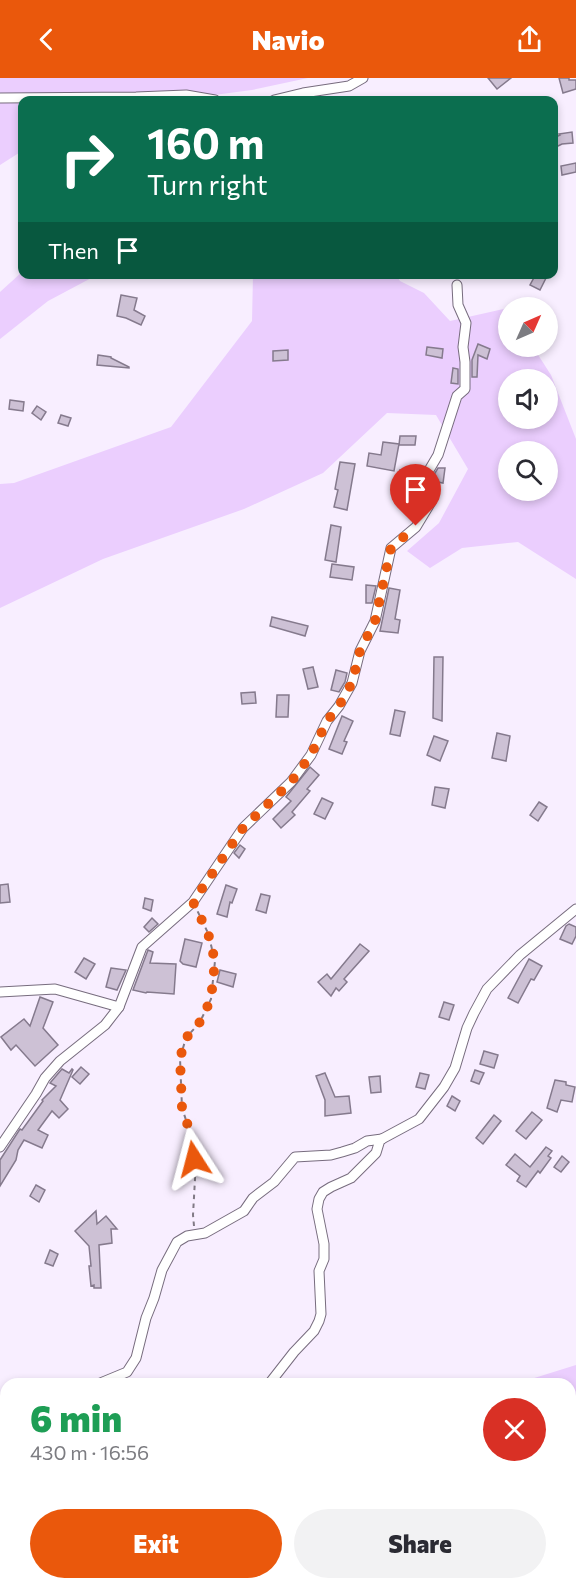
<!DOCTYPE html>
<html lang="en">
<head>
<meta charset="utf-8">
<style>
  :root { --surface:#fff; --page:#f2f2f3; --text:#2b2b33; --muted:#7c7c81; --accent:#ea580c }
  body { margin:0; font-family:Commissioner,sans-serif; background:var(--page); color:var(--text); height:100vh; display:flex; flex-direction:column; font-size:22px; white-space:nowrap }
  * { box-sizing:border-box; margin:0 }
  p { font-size:20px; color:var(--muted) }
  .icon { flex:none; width:33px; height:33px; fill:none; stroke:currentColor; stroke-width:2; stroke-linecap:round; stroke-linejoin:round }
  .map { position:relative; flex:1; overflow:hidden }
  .details { position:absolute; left:0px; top:1300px; width:576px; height:212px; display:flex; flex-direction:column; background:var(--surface); border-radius:18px 18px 0 0; box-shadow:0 3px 9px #0003 }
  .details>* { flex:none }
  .banner { position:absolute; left:18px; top:18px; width:540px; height:183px; border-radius:12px; box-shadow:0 3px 9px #0003; background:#0b6e4f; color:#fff; overflow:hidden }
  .needle { width:39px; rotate:45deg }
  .fabs { position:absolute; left:498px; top:219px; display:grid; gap:12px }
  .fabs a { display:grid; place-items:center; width:60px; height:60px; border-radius:50%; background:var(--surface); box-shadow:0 3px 9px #0003; font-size:30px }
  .pin { position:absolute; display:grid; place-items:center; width:51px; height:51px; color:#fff; margin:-62px -26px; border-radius:50% 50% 50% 0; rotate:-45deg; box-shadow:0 0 6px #0007 }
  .pin .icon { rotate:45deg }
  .me { position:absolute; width:66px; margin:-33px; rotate:351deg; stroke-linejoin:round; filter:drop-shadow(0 0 4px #0008) }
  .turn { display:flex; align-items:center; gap:21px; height:126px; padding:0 30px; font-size:27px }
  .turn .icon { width:78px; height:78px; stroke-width:2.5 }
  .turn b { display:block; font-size:42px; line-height:51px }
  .then { display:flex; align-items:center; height:57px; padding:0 30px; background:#0003; gap:12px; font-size:22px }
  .round { display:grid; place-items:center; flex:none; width:63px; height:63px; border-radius:32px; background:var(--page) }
  .head { display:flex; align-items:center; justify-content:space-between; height:102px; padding:0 30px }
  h1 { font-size:36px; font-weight:800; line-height:45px; color:#1e9e55 }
  .button { display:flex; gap:12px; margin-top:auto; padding:12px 30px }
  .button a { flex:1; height:69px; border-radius:36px; background:var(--accent); color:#fff; font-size:24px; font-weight:800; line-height:69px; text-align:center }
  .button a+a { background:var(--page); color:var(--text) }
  header { display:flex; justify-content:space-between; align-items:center; height:78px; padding:0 30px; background:var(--accent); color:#fff; font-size:27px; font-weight:800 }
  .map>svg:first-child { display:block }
  .green { fill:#ebcefe; fill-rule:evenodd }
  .building { fill:#cdc1d5; stroke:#857a8d; stroke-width:1.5 }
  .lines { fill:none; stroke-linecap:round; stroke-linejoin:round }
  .street-casing { stroke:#776c7e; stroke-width:11 }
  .path { stroke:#817a85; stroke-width:2; stroke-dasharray:4.5 4.5; stroke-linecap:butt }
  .street { stroke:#fff; stroke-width:9 }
  .route { stroke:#ea580c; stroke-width:10; stroke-dasharray:0 18 }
</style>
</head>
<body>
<header><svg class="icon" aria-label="back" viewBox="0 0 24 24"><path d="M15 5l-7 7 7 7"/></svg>Navio<svg class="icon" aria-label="share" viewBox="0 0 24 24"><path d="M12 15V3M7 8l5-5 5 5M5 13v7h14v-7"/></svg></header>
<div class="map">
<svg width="576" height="1511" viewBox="0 0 576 1511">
  <rect width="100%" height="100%" fill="#f8eeff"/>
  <!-- green -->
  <g class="green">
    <path d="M0 0H308L252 12 176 22H22V73L0 87Z"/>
    <path d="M22 194V196L97 197 48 223 0 261V214Z"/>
    <path d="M253 197H396L400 203 424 215 450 243 508 230V268L533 269 551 297 576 361V501L518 464 462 470 430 490 407 473 439 445 468 391 436 337 387 335 323 395 244 431 103 481 0 530V406L14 405 171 349 252 243ZM508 302H548V340H508ZM508 374H548V412H508Z"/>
    <path d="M576 1287V1511H353L355 1506H570V1306H515Z"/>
  </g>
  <!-- building -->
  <g class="building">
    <path d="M488 0H511L497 11Z"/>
    <path d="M559 0H569V2H576V11L563 15Z"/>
    <path d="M572 54 573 65 562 66 554 70V60L560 57 559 56Z"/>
    <path d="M576 85V94L562 97 561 88Z"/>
    <path d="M536 196H548L540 212 530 207Z"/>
    <path d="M121 217 137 220 134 232 145 238 141 247 126 240 117 238Z"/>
    <path d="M478 266 490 271 487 281 478 277 477 299H472V282Z"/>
    <path d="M427 269 443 271 442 280 426 277Z"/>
    <path d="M288 272V282L273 283V273Z"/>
    <path d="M98 277 111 279V280L129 289V290L97 287Z"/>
    <path d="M453 290 458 291V306L451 305Z"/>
    <path d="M10 322 24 324 23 333 9 331Z"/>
    <path d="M37 328 46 334 41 342 32 335Z"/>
    <path d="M61 337 71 340 68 348 58 345Z"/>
    <path d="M400 358H416L415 367H399Z"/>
    <path d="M383 364 399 366 394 393 367 388 369 375 381 377Z"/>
    <path d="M340 384 355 386 347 432 334 429 338 412 335 411Z"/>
    <path d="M438 390H445L443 405 433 403 432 400Z"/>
    <path d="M400 392 409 394 405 413 397 412Z"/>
    <path d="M331 447 341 449 336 484 325 482Z"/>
    <path d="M332 486 354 489 352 502 330 499Z"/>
    <path d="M366 507 376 508 372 525H366Z"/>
    <path d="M389 510 400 512 395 541 400 542 398 555 380 553Z"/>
    <path d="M272 539 308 548 305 558 270 548Z"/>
    <path d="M434 579H443L442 643 433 640Z"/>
    <path d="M313 589 318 609 308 611 303 591Z"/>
    <path d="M336 592 347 595 345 604 339 614 331 612Z"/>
    <path d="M255 614 256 625 242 626 241 615Z"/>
    <path d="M277 617H289L288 639H276Z"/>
    <path d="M395 632 405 634 400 658 390 656Z"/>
    <path d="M342 638 353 643 344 663 347 664 342 676 329 671Z"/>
    <path d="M497 655 510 658 506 683 492 680Z"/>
    <path d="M434 658 448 663 440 683 427 677Z"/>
    <path d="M310 689 319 697 307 711 310 713 292 734 295 737 281 750 273 741 291 723 286 719Z"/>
    <path d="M435 709 449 711 445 730 432 727Z"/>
    <path d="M322 720 333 725 325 741 314 736Z"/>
    <path d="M539 724 547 729 538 743 530 737Z"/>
    <path d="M240 767 245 771 239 780 234 775Z"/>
    <path d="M8 806 10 824 0 825V807Z"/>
    <path d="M226 807 237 811 232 825 230 824 227 839 217 836Z"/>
    <path d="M261 816 270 818 266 835 256 832Z"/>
    <path d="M145 820 153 822 151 833 143 830Z"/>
    <path d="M152 840 158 846 149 854 144 849Z"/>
    <path d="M569 846 576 849V858L572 866 560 861 566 848Z"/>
    <path d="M185 861 202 865 196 889 183 886 180 883Z"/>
    <path d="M360 866 369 873 344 901 347 904 339 913 336 910 331 918 318 904 327 896 331 901Z"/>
    <path d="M148 872 153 874 150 885 176 886 174 916 147 914 146 915 133 912Z"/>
    <path d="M84 880 95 886 86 901 75 894Z"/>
    <path d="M529 881 542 888 534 902 531 901 518 925 508 920Z"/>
    <path d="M111 890 126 892 117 912 106 909Z"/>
    <path d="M220 892 236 896 233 909 217 904Z"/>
    <path d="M40 919 53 924 43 950 58 967 35 988 16 967 11 972 1 959 24 941 30 948Z"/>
    <path d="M444 924 454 927 449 942 439 939Z"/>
    <path d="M484 973 498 977 494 990 480 986Z"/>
    <path d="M81 989 89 996 80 1006 72 999Z"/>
    <path d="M62 991 69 995 72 991 73 992 60 1022 68 1031 59 1040 52 1033 38 1052 48 1057 42 1070 24 1062 18 1072 16 1082 0 1108V1082L20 1051 22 1052 43 1023 42 1022 56 1008 50 1005Z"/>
    <path d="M475 992 484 995 479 1006 471 1003Z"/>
    <path d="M325 995 335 1019 349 1018 351 1035 325 1038V1022L316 998Z"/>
    <path d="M420 995 429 997 425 1011 416 1009Z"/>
    <path d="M380 998 381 1014 371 1015 369 999Z"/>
    <path d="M555 1002 566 1004V1007L575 1009 572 1024 561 1022 557 1034 547 1030Z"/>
    <path d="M452 1018 460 1023 455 1033 447 1028Z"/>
    <path d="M532 1034 542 1042 526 1061 516 1053Z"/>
    <path d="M494 1037 501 1043 483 1066 476 1060Z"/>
    <path d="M546 1069 552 1073 548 1078 551 1080 540 1095 538 1093 526 1109 517 1103 520 1098 506 1087 515 1076 530 1089Z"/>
    <path d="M562 1078 569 1084 561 1094 554 1089Z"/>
    <path d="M36 1107 45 1112 39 1124 30 1118Z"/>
    <path d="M96 1133 97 1146 106 1138 117 1151H111L112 1165 99 1167 101 1210H94V1207L91 1208 89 1188H91L89 1168 75 1153Z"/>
    <path d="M50 1172 58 1176 53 1188 45 1185Z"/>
  </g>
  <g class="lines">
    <defs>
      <g id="street">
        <path d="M0 20 136 19 186 17 215 22"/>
        <path d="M274 22 303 15 349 8 363 0"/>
        <path d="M0 914 55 911 119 929"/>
        <path d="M0 1069 36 1016 45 1000 60 983 105 947 119 929 142 869 193 824 243 750 291 704 311 677 327 643 339 628 352 605 360 573 375 543 391 470 416 449 431 424 425 399 438 377 457 318 465 311V284L463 269 466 245 458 227 457 207"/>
        <path d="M98 1306 127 1294 136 1280 146 1240 154 1220 162 1192 177 1164 187 1158 205 1155 244 1133 253 1120 274 1104 295 1079 331 1077 342 1074 355 1070 367 1063 382 1061"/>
        <path d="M269 1306 294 1274 314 1253 319 1243 321 1236 319 1193 324 1181V1166L317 1131 319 1121 323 1114 331 1109 351 1100 376 1075 380 1062 419 1041 444 1009 455 990 467 950 474 935 487 911 520 877 576 831"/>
        <path d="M0 1494 6 1480"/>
        <path d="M110 1511 113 1506"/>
      </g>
    </defs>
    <!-- street casing -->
    <use href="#street" class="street-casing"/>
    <!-- path -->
    <g class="path">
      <path d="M194 1148 193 1137 195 1101 194 1081 190 1054 182 1030 180 980 186 960 200 944 211 921 215 883 208 855 197 832"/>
      <path d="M0 1404 6 1415"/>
      <path d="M6 1425C3 1432 1 1440 6 1445"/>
    </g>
    <!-- street -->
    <use href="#street" class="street"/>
  </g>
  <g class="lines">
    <!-- route -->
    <path class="route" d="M194 1081 190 1054 182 1030 180 980 186 960 200 944 211 921 215 883 208 855 193 824 243 750 291 704 311 677 327 643 339 628 352 605 360 573 375 543 391 470 416 448"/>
  </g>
</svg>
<div class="fabs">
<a><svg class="needle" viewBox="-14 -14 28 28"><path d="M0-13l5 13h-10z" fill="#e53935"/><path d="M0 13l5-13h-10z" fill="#7c7c81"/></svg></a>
<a><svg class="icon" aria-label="sound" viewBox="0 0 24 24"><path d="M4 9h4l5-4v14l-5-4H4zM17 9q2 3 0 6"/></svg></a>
<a><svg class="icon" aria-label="search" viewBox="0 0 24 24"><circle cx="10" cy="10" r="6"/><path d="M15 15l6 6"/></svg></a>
</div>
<div class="pin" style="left:416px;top:448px;background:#d93025"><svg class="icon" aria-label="arrive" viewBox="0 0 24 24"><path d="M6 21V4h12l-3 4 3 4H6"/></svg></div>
<svg class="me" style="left:194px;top:1081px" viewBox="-20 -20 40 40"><path d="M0-17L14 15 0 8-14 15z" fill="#ea580c" stroke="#fff" stroke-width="4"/></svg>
<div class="banner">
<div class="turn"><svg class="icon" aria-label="right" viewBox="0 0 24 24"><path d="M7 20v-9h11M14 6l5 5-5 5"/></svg><div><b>160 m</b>Turn right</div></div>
<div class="then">Then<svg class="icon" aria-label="arrive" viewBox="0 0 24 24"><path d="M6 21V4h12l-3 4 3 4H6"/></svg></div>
</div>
<section class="details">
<div class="head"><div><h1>6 min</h1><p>430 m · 16:56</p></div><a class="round" style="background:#d93025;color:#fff"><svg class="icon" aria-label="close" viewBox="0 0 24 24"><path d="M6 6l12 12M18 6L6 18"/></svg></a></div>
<div class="button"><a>Exit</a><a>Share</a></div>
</section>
</div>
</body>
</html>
